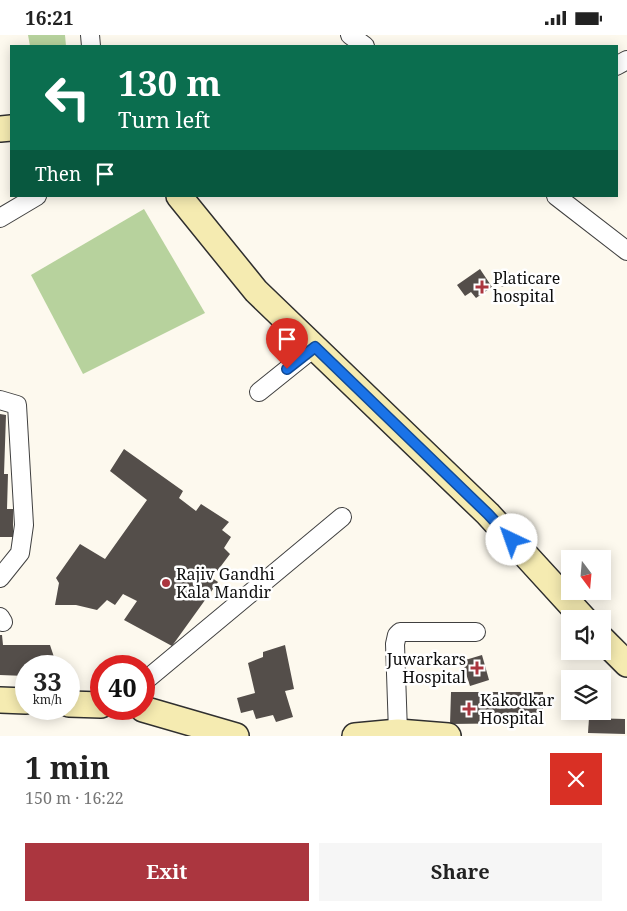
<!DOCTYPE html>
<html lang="en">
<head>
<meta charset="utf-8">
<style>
  :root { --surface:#fff; --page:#f6f6f6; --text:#222; --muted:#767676; --accent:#ab363f }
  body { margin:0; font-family:"Noto Serif",serif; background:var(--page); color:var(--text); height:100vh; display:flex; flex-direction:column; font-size:19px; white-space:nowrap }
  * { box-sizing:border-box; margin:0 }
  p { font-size:16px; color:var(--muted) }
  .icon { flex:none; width:28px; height:28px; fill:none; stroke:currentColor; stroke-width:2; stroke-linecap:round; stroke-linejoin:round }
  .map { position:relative; height:701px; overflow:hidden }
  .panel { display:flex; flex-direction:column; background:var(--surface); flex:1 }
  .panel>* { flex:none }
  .hud { position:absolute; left:10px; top:10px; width:608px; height:152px; border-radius:0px; box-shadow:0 2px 12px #0003; background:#0b6e4f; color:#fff; overflow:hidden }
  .needle { width:32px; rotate:164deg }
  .buttons { position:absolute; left:561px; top:515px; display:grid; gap:10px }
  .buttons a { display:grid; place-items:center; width:50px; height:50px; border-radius:0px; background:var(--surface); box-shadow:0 2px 12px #0003; font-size:25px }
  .speed { position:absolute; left:15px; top:620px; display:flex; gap:10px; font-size:25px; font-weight:700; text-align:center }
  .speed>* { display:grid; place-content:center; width:65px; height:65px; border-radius:50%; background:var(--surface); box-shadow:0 2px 12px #0003; line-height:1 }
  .speed small { font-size:12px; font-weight:400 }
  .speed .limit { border:8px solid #d22; background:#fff; color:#111 }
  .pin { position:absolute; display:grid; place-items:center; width:42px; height:42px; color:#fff; margin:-51px -21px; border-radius:50% 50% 50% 0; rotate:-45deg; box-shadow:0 0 5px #0007 }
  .pin .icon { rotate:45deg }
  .me { position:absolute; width:55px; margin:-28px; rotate:318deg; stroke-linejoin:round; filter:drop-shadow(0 0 4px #0008) }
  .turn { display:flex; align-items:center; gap:18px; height:105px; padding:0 25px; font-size:22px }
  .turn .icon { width:65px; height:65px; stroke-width:2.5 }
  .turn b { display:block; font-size:35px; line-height:42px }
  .then { display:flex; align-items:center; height:48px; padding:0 25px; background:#0003; gap:10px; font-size:19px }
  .round { display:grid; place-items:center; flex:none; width:52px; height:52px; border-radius:0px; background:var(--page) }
  .head { display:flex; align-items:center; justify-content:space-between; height:85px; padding:0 25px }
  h1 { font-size:30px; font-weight:700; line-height:38px }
  .primary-button { display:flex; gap:10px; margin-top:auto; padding:10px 25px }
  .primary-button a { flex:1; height:58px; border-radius:0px; background:var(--accent); color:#fff; font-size:20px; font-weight:700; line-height:58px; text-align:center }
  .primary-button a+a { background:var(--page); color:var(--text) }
  .status { display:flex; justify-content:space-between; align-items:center; height:35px; padding:0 25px; background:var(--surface); direction:ltr }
  .status svg { height:14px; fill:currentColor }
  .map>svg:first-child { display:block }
  .forest { fill:#b7d29d }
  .building { fill:#544e4a }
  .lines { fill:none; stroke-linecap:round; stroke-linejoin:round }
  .street-casing { stroke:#404040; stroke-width:20 }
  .secondary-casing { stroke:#2f2f2f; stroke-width:28 }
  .street { stroke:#fff; stroke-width:18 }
  .secondary { stroke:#f5ebb1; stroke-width:25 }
  .route-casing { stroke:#114b97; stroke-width:12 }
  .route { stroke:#1a73e8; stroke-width:9 }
  .poi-dot { fill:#ab363f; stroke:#fff; stroke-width:2 }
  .labels { text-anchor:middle; stroke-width:5; stroke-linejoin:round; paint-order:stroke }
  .poi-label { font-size:16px; fill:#0d0d0d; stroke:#fff; text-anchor:start }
</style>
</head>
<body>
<div class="status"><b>16:21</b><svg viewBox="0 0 49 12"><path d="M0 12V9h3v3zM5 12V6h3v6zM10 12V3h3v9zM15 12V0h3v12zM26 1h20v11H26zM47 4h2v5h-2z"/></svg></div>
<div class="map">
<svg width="627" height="701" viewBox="0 0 627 701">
  <rect width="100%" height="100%" fill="#fdf9ee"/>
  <!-- forest -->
  <g class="forest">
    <path d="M28 0H65L66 11H30Z"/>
    <path d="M144 174 205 278 83 339 31 240Z"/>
  </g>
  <!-- building -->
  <g class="building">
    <path d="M480 234 492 252 476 263 471 257 465 261 457 250Z"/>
    <path d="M507 235 513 246 502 252 496 241Z"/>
    <path d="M0 379 6 380 4 439H8L7 474H13V502H0Z"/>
    <path d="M124 414 183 456 179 463 196 476 201 469 229 487 222 495 231 502 224 513 230 519 212 543 218 547 172 611 124 585 137 566 123 559 115 570 107 565 97 575 76 570H55L59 548 56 543 80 509 105 524 147 465 110 436Z"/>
    <path d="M0 600H2L3 610H50L57 631H26V641L0 640Z"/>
    <path d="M285 610 294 654 285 656 293 682 276 687 273 680 256 684 253 675 241 678 237 663 255 658 248 628 263 622V617Z"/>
    <path d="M482 620 489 645 470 651 462 626Z"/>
    <path d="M451 657H543V688L450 689Z"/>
    <path d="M589 683 625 684V699L588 698Z"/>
  </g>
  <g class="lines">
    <defs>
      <g id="street">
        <path d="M90 0 91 11"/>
        <path d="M350 0 365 11"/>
        <path d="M616 31 627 25"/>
        <path d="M556 161 627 216"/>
        <path d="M0 183 37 161"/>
        <path d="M259 357 315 312"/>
        <path d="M0 365 17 370 24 490 20 518 0 543"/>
        <path d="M0 582 3 587"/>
        <path d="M144 651 146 645 342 482"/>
        <path d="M398 697 395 609 397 600 400 597H476"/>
      </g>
      <g id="secondary">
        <path d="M0 94 11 93"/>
        <path d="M179 161 256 256 488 479 584 584"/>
        <path d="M602 604 627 629"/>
        <path d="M0 665 26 666"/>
        <path d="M69 669 101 670"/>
        <path d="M143 674 236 701"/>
        <path d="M355 701 398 697 448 701"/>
      </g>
    </defs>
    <!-- street casing -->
    <use href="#street" class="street-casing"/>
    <!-- secondary casing -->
    <use href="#secondary" class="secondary-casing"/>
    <!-- street -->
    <use href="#street" class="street"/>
    <!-- secondary -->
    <use href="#secondary" class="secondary"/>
  </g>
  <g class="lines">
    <defs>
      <path id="route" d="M287 334 315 312 488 479 512 505"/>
    </defs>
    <!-- route casing -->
    <use href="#route" class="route-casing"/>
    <!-- route -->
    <use href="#route" class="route"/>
  </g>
  <!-- markers -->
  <g class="poi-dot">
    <path d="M479.5 244.5h5v5h5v5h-5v5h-5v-5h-5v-5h5z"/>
    <circle cx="166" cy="548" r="5"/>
    <path d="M474.5 625.5h5v5h5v5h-5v5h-5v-5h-5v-5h5z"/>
    <path d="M466.5 666.5h5v5h5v5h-5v5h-5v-5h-5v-5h5z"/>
  </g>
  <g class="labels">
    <!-- poi labels -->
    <g class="poi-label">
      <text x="493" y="249">Platicare<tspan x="493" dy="18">hospital</tspan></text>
      <text x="176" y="545">Rajiv Gandhi<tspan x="176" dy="18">Kala Mandir</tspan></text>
      <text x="466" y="630" text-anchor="end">Juwarkars<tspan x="466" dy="18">Hospital</tspan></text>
      <text x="480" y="671">Kakodkar<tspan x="480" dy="18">Hospital</tspan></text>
    </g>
  </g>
</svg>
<div class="buttons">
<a><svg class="needle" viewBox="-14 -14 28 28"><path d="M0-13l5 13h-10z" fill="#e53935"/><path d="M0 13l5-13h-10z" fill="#767676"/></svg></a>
<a><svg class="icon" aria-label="sound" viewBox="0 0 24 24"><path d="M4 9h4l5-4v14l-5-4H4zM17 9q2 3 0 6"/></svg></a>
<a><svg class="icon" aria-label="layers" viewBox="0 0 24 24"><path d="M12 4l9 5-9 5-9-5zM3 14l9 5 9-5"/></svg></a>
</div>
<div class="speed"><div>33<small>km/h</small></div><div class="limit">40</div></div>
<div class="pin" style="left:287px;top:334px;background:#d93025"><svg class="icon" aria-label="arrive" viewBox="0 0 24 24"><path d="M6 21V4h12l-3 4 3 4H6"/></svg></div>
<svg class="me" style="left:512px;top:505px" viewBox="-20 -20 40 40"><circle r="19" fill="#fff"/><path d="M0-13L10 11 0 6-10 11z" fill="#1a73e8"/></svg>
<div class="hud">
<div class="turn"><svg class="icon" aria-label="left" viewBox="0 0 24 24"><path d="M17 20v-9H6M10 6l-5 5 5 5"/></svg><div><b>130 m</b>Turn left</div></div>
<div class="then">Then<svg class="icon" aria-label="arrive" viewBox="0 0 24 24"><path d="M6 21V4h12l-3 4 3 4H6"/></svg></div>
</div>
</div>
<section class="panel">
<div class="head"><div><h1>1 min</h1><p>150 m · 16:22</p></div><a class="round" style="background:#d93025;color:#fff"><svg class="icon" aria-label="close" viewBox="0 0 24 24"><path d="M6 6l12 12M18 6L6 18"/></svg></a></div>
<div class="primary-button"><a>Exit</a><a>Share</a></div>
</section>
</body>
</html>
